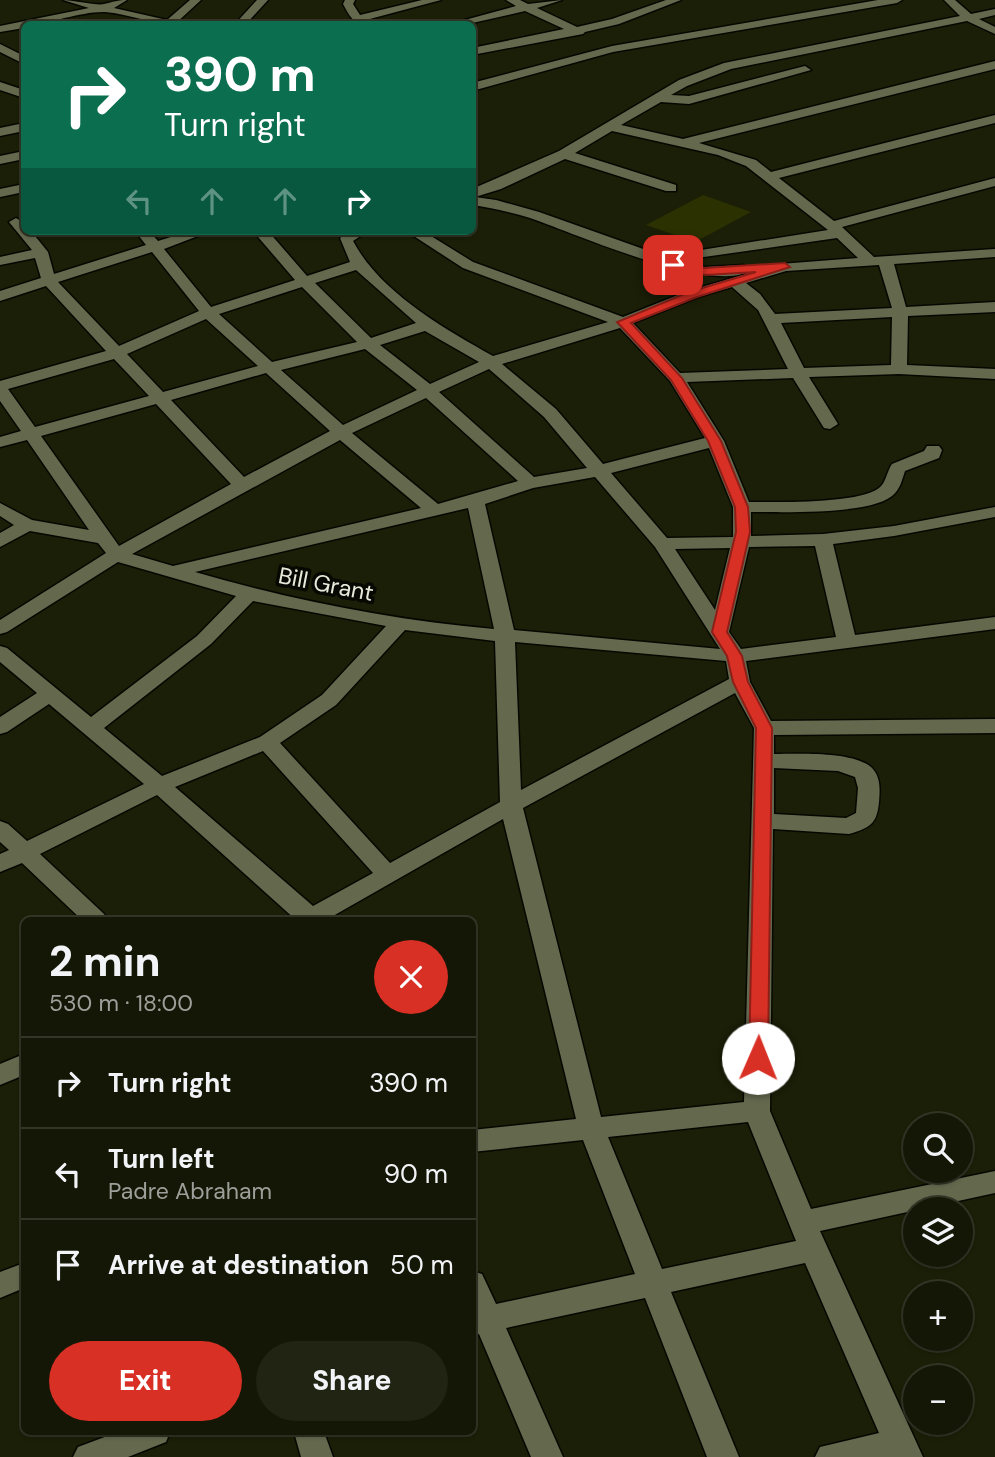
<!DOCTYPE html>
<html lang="en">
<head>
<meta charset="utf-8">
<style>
  :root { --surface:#141705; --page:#212413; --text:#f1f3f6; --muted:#9d9f9a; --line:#333627; --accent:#d93025 }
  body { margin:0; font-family:"DM Sans",sans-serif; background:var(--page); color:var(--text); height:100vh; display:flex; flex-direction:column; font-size:26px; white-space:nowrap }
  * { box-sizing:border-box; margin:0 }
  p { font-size:23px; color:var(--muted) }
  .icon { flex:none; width:38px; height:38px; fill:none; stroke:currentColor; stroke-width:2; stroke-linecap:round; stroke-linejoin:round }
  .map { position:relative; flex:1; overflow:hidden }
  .panel { position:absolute; left:21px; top:917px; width:455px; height:518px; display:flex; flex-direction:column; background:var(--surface); border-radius:10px; box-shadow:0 2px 5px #0004,0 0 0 2px var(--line) }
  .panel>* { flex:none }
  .banner { position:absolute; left:21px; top:21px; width:455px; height:214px; border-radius:10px; box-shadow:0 2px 5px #0004,0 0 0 2px var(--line); background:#0b6e4f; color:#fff; overflow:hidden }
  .fabs { position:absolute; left:903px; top:1113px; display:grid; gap:14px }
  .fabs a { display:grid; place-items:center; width:70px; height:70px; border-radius:50%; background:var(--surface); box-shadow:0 2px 5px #0004,0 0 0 2px var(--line); font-size:35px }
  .pin { position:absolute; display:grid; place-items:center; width:60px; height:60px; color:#fff; margin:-30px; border-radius:14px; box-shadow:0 4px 10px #0006 }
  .me { position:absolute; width:77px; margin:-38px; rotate:1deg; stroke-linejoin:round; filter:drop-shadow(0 0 5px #0008) }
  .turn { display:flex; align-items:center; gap:24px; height:147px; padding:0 28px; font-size:32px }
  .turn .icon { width:91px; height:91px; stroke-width:2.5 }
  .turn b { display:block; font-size:49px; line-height:60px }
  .lanes { display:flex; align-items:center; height:66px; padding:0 28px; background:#0003; justify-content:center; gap:35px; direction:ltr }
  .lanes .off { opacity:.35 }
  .round { display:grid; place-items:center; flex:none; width:74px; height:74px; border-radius:37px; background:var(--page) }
  .headline { display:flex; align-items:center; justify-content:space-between; height:119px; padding:0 28px }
  h1 { font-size:42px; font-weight:800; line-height:52px }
  .primary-button { display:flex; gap:14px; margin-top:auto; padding:14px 28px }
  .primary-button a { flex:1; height:80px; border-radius:42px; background:var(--accent); color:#fff; font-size:28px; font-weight:800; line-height:80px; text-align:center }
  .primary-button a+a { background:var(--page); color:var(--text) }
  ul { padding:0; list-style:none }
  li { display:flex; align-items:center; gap:21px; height:91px; padding:0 28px; border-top:2px solid var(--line) }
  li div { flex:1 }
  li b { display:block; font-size:26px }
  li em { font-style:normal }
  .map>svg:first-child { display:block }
  .green { fill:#2b3100 }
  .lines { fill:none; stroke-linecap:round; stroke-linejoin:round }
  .minor-casing { stroke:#060800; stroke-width:3 }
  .minor { fill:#64694e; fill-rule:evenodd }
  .route { fill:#d93025; stroke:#8d1f18; stroke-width:2 }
  .labels { text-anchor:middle; stroke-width:7; stroke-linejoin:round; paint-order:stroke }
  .street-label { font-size:23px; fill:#e7eadb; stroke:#070802 }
</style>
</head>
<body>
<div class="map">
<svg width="995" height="1457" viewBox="0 0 995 1457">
  <rect width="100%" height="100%" fill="#1b1f07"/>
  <!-- green -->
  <path class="green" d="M703 195 751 212 695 242 646 225Z"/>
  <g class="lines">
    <defs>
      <g id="minor">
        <path d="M63 0C73 0 98 6 104 4 113 2 118 0 127 0L114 8 167 20 190 0H201L175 24C151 24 129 14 105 12 82 11 51 24 24 24V28L0 32V26L89 8Z"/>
        <path d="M257 0H268L246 24H235Z"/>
        <path d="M345 0H355L353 4 360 15 422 0H441L366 20 369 24C353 24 350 17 343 4Z"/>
        <path d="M506 0H520L528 4 562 0 537 8 577 27 612 19 666 0H681L619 24 585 32 583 34 472 55V48L564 29 525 11 468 24H450L516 6Z"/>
        <path d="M878 0H902L897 3 613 52 472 91V83L612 46Z"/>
        <path d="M944 0H955L971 14 995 9V15L979 19 995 27V34L967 21 731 69 687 86 671 95 689 96 805 66 811 70 689 104 661 102 621 125 683 139 995 61V69L699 143 756 160 771 172 995 115V123L779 178 834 221 995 178V186L842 227 874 257 995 249V257L894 264 906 307 995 302V312L908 316 907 365 995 369V379L899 374 809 377 838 424 830 429 824 428 793 378 687 382 724 441 749 502C776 502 859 504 879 488 886 483 887 471 892 464L924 451 927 446H939L942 450 939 458 905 471C902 480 900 490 892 496 868 515 783 512 751 512V536L823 534 894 526 995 507V517L894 536 833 544 855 635 995 617V629L746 661 750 682 771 721 995 719V733L774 735V754C799 754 851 751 871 767 881 776 880 790 879 802 877 824 870 828 849 834L773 829 770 1111 811 1209 995 1171V1193L820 1231 923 1457H815L820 1447 879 1433 805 1263 671 1292 739 1457H707L645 1298 506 1328 563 1457H531L479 1334 472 1335V1271L482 1274 496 1304 635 1274 583 1140 472 1152V1130L576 1119 503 819 326 920H296L157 795 40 854 104 914 108 920H82L22 863 0 872V854L9 850 0 842V821L8 824 27 841 144 784 49 704 7 732 0 734V717L37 693 0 662V646L7 648 91 717 197 636 236 596 118 562 7 632 0 634V620L106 553 98 543 30 531 0 547V533L14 525 0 516V503L32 520 89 530 27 440 0 447V437L21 431 0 401V381L106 351 46 286 0 301V291L41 278 35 258 0 265V257L32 250 9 222 16 218 24 223V231H31L48 252 54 274 146 245 135 231H149L158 241 190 231H211L164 249 211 307 295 280 253 231H268L307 276 350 262 340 238 350 231H368L353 241C380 292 443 328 493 356L608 322 463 268 406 231H423L473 262 623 317 688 291 780 264 858 258 837 238 676 261 705 267 744 265 751 269C720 298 569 231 530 218 511 212 492 208 472 205V189L559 151 679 80 724 63 960 16ZM612 131 718 155 746 166 828 230 663 256 539 212 496 200 475 197 501 189 565 159 666 191H676V185L575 153ZM152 252 199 311 119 346 58 282ZM879 265 892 308 775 314 760 294 746 283 786 271ZM356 270 416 323 371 338 315 283ZM302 287 357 342 272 362 219 314ZM732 287 758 310 788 369 680 373 633 323 698 297ZM892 317 891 365 804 368 781 323ZM206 319 258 366 163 392 127 354ZM620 328 670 381 705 438 603 464 556 409 502 364ZM425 331 479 362 430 384 380 345ZM365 349 417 390 343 425 281 370ZM114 359 149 396 35 427 8 389ZM489 369 544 417 587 468 534 477 439 392ZM266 373 330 431 244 477 171 400ZM426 398 518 481 438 504 352 433ZM156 404 231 484 119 546 41 436ZM340 440 421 508 173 566 132 554ZM709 448 733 507V537L667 538 611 473ZM595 477 655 547 720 649 514 630 485 504 533 488ZM468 508 494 629C393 620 292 600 195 572ZM815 546 836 637 741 649 729 632 749 547ZM730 548 715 610 675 549ZM253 601 386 626 322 695 260 737 162 776 104 728 211 644ZM405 630 495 641 500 802 390 863 280 743 336 705ZM515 642 726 661 729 679 521 790ZM735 693 754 728 744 1102 601 1117 523 808ZM263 751 373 873 313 906 175 787ZM774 768 838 771 855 777 858 788 856 813 846 818 774 814ZM748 1122 796 1241 662 1269 608 1137Z"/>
        <path d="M0 44 24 56V64L0 52Z"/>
        <path d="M0 82 24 90V98L0 90Z"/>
        <path d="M24 123V131L0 136V128Z"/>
        <path d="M24 151V159L0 164V156Z"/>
        <path d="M24 184V192L0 197V189Z"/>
        <path d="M24 1054V1075L0 1085V1064Z"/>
        <path d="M24 1263V1288L0 1298V1272Z"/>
        <path d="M118 1432H170L166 1442 128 1457H73L78 1447Z"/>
        <path d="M294 1432H324L333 1457H301Z"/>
      </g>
    </defs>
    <!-- minor casing -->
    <use href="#minor" class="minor-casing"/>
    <!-- minor -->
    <use href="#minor" class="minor"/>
  </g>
  <!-- route -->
  <path class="route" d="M673 261 705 268 785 263 790 267 697 297 631 323 682 378 721 441 748 507 750 532 727 632 742 656 748 682 772 728 768 1058 765 1063 758 1066 751 1063 749 1058 756 728 733 682 727 656 712 632 736 532 735 507 708 441 671 380 617 322 689 292 756 272 705 275 669 267 668 265Z"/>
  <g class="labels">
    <!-- street labels -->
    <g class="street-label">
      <text transform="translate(326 584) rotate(11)" y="8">Bill Grant</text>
    </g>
  </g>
</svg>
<div class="fabs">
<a><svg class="icon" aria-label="search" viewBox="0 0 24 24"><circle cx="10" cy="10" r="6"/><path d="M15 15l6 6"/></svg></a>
<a><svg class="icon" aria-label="layers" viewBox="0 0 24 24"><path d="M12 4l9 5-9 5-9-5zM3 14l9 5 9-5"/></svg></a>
<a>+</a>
<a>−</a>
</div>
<div class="pin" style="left:673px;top:265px;background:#d93025"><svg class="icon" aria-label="arrive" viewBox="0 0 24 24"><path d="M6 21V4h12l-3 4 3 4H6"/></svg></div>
<svg class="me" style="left:758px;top:1058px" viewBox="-20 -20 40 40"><circle r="19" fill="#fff"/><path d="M0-13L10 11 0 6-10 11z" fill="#d93025"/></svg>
<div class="banner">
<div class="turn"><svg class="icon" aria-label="right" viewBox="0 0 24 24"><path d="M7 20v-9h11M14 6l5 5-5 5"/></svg><div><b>390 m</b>Turn right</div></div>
<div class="lanes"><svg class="icon off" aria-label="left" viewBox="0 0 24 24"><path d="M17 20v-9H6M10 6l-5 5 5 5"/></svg><svg class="icon off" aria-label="ahead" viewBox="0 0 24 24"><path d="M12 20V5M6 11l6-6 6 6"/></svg><svg class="icon off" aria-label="ahead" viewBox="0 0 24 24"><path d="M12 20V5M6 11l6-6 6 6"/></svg><svg class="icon" aria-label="right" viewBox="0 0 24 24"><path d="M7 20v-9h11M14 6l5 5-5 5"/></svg></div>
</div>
<section class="panel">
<div class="headline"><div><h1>2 min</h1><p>530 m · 18:00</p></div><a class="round" style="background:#d93025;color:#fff"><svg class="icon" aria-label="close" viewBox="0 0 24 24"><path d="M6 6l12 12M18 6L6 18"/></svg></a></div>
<ul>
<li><svg class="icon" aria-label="right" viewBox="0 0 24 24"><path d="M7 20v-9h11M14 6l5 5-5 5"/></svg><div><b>Turn right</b></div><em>390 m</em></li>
<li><svg class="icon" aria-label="left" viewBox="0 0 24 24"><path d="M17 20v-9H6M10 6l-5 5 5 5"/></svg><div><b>Turn left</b><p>Padre Abraham</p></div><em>90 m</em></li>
<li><svg class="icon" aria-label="arrive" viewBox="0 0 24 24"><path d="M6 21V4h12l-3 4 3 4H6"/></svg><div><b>Arrive at destination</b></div><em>50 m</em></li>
</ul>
<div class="primary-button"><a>Exit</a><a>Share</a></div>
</section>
</div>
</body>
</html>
